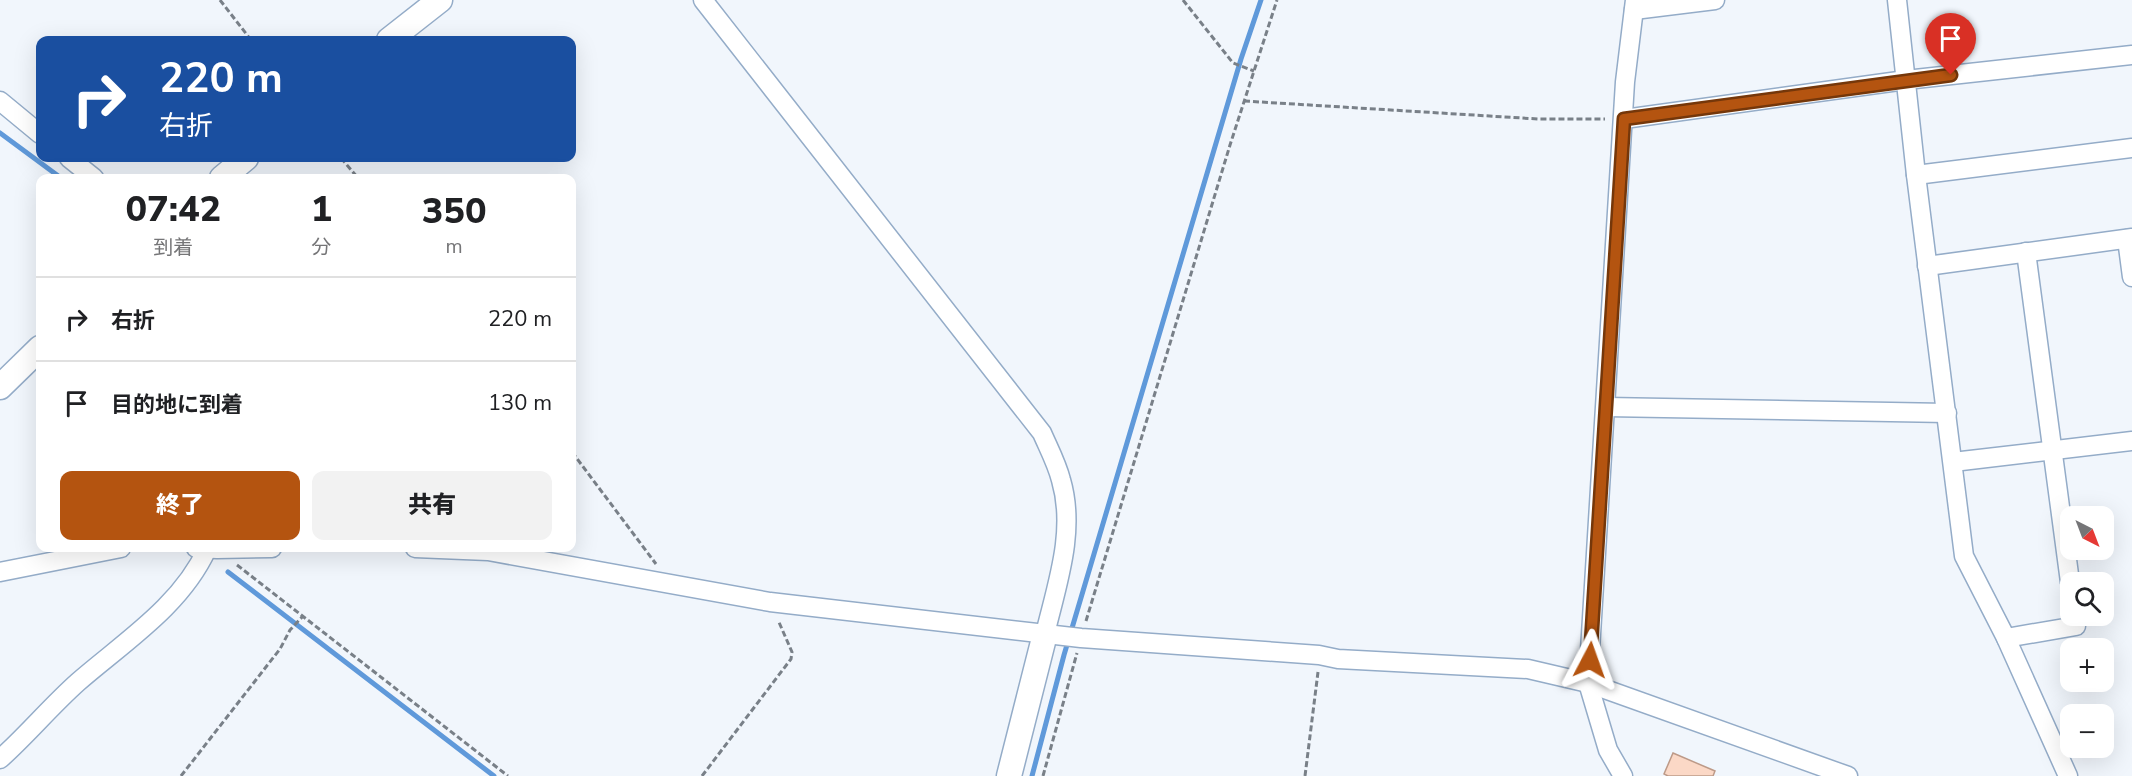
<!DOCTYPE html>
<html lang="ja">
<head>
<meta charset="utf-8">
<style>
  :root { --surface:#fff; --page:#f2f2f2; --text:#202124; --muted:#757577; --line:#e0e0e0; --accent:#b45410 }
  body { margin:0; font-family:"Nunito Sans","Noto Sans JP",sans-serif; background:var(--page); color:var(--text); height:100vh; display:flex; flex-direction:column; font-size:22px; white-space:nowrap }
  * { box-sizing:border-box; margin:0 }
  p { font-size:20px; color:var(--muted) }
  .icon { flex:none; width:33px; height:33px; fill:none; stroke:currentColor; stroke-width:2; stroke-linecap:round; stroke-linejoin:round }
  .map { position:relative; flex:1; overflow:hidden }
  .panel { position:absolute; left:36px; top:174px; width:540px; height:378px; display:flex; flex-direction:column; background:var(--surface); border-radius:12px; box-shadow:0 6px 24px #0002 }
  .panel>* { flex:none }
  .hud { position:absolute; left:36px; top:36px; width:540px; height:126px; border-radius:12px; box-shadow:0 6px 24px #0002; background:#1a4fa0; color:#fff; overflow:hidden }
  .needle { width:39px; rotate:138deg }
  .fabs { position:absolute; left:2060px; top:506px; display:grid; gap:12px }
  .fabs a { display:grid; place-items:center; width:54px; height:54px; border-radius:12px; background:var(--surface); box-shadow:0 6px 24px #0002; font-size:30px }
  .pin { position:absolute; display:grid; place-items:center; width:51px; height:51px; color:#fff; margin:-62px -26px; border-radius:50% 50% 50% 0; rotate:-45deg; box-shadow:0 0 6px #0007 }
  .pin .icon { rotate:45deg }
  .me { position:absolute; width:66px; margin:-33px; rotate:4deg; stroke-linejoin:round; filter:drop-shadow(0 0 4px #0008) }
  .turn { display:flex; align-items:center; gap:21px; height:126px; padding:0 24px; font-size:27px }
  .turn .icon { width:78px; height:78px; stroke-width:2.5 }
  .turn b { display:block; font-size:42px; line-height:51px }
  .eta { display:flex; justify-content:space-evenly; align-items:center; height:102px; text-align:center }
  .eta b { font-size:36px; font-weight:800; line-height:42px }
  .button { display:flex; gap:12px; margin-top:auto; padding:12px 24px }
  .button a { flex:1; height:69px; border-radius:12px; background:var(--accent); color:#fff; font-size:24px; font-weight:800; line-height:69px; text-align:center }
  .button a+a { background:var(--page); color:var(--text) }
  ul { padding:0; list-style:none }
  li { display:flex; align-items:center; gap:18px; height:84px; padding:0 24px; border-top:2px solid var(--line) }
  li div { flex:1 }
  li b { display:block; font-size:22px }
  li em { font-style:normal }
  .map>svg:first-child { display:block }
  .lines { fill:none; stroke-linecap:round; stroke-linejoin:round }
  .stream { stroke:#5f99da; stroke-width:5 }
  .building { fill:#fbd8c6; stroke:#bd9a88; stroke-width:1.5 }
  .street-casing { stroke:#94acc8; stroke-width:21 }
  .secondary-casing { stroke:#94acc8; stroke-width:27 }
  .path { stroke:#798088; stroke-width:3; stroke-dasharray:6 3; stroke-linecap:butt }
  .street { stroke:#fff; stroke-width:18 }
  .secondary { stroke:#fff; stroke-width:24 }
  .route-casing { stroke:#75370a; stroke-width:15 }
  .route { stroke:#b45410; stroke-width:10 }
</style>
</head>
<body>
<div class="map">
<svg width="2132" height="776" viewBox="0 0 2132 776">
  <rect width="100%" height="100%" fill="#f1f6fc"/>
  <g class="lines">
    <!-- stream -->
    <g class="stream">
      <path d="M0 133 61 178"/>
      <path d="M228 572 494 776"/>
      <path d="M1032 776 1064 655 1241 59 1261 0"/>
    </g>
  </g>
  <!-- building -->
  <path class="building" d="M1673 753 1715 771 1713 776H1668L1664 774Z"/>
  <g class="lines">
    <defs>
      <g id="street">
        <path d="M703 0 1042 433C1049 449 1057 464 1061 480 1076 531 1057 584 1045 634"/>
        <path d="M1897 0 1916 175 1964 556 2006 638 2068 776"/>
        <path d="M1634 10 1715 0"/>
        <path d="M0 101 40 134"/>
        <path d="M1624 119 1906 80 2132 55"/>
        <path d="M69 158 94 178"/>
        <path d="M1916 175 2132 148"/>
        <path d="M2127 239 2132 277"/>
        <path d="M2026 252 2070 582"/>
        <path d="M1927 266 2132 238"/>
        <path d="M1606 407 1947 413"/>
        <path d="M1953 462 2132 441"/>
        <path d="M196 548 217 549 272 548"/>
        <path d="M415 548 488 551 770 602 1081 638 1319 655 1338 659 1528 669 1588 683 1848 776"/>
        <path d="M0 572 121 548"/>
        <path d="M2006 638 2076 626 2075 615"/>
        <path d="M0 759C27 735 50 707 78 682 124 642 181 606 207 549"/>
        <path d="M1623 776 1608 750 1588 683 1625 82 1635 0"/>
      </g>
      <g id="secondary">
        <path d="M389 40 440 0"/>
        <path d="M222 178 246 158"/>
        <path d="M0 387 40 348"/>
        <path d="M1009 776 1045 634"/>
      </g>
    </defs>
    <!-- street casing -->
    <use href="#street" class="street-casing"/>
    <!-- secondary casing -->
    <use href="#secondary" class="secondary-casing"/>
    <!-- path -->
    <g class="path">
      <path d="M220 0 251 40"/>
      <path d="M1183 0 1233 63 1254 71"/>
      <path d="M1244 101 1538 119H1605"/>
      <path d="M341 158 358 178"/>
      <path d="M572 452 656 564"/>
      <path d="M237 565 508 776"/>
      <path d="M1086 621 1230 145 1277 0"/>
      <path d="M181 776 280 649 290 630 303 616"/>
      <path d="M702 776 791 659 792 652 778 620"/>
      <path d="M1043 776 1077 653"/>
      <path d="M1305 776 1318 672"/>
    </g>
    <!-- street -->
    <use href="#street" class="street"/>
    <!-- secondary -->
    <use href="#secondary" class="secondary"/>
  </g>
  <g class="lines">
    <defs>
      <path id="route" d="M1590 660 1624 119 1951 75"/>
    </defs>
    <!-- route casing -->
    <use href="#route" class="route-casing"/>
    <!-- route -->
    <use href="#route" class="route"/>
  </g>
</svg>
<div class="fabs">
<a><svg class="needle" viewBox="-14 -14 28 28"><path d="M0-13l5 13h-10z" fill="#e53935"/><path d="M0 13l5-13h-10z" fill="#757577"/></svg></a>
<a><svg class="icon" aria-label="search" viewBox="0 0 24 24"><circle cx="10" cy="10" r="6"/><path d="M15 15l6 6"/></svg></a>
<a>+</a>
<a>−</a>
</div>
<div class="pin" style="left:1951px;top:75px;background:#d93025"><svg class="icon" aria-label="arrive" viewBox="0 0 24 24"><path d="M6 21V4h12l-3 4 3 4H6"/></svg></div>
<svg class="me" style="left:1590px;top:660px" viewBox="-20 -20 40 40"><path d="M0-17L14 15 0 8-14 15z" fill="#b45410" stroke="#fff" stroke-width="4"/></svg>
<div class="hud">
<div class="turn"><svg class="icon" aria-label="right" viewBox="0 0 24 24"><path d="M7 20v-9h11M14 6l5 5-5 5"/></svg><div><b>220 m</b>右折</div></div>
</div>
<section class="panel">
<div class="eta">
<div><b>07:42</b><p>到着</p></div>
<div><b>1</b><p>分</p></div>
<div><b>350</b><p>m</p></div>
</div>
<ul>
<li><svg class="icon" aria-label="right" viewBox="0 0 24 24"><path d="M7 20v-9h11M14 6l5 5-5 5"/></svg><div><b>右折</b></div><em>220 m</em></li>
<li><svg class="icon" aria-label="arrive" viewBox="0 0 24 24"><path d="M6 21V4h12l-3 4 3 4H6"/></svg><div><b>目的地に到着</b></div><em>130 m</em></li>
</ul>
<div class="button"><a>終了</a><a>共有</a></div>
</section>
</div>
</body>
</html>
